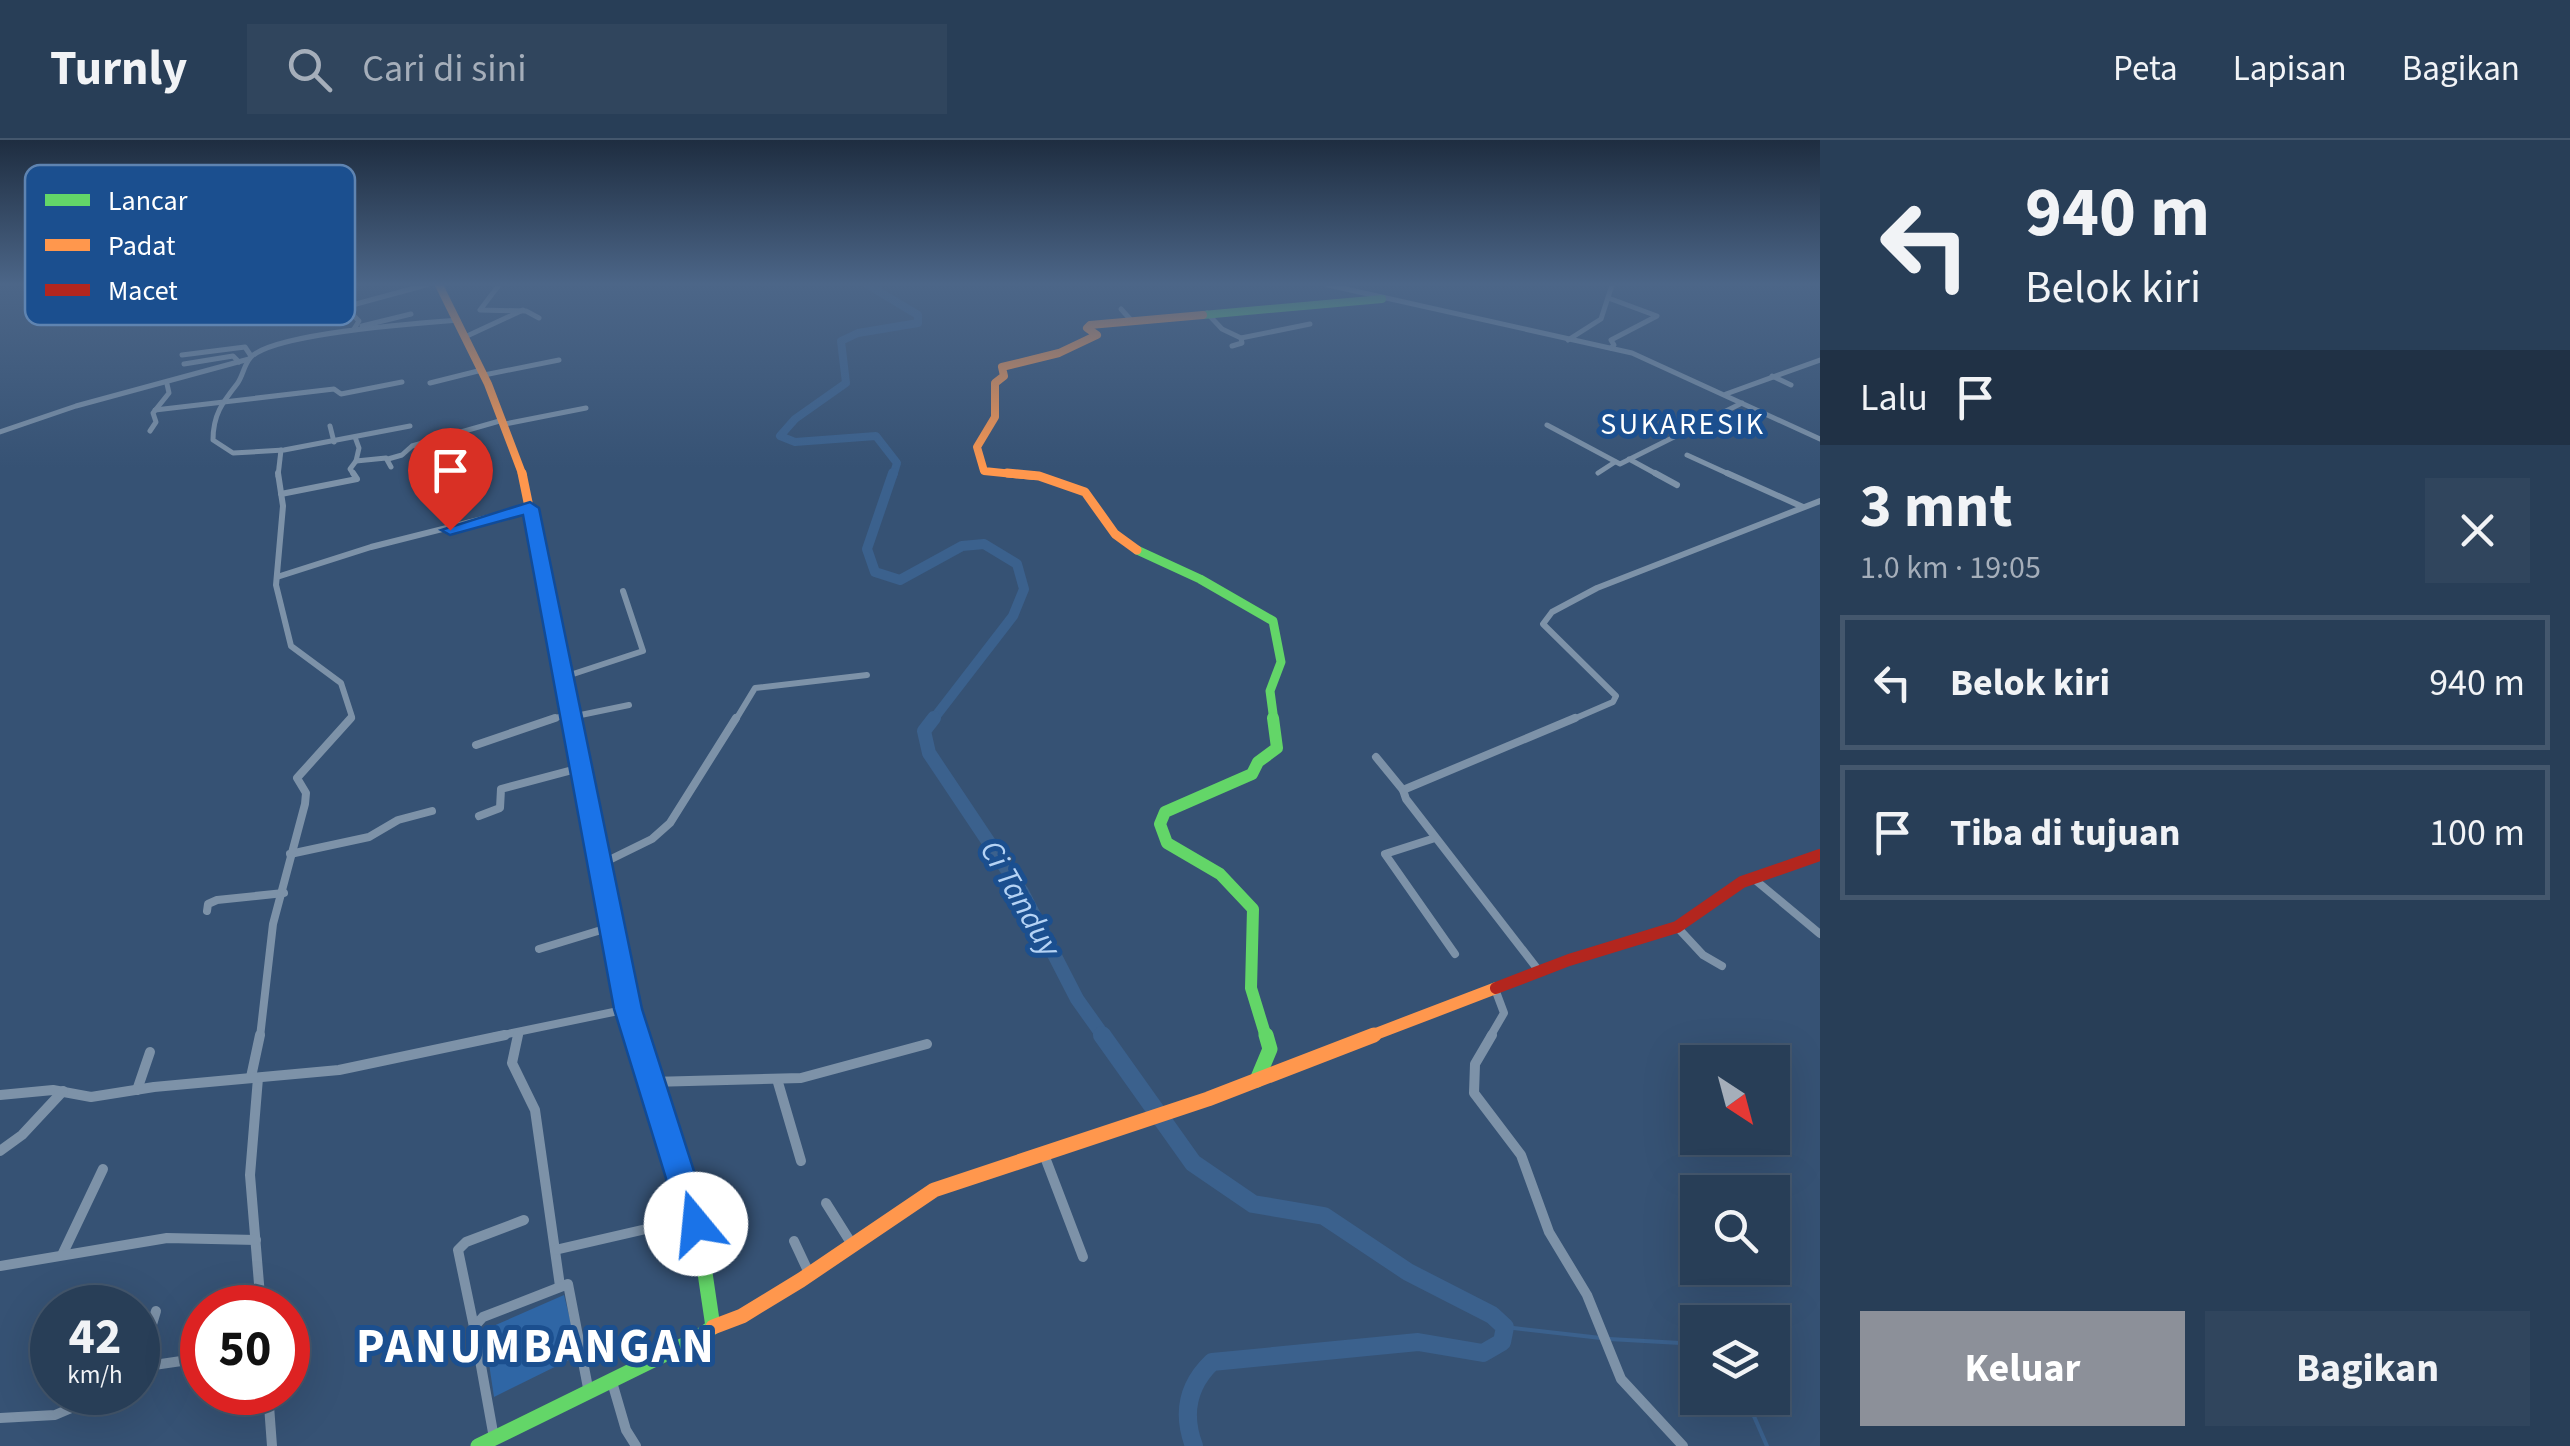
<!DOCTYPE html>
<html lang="id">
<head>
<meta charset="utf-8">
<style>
  :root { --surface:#283e57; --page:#30455d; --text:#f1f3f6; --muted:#a5aeba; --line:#44576d; --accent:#8c9099 }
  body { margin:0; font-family:"Source Sans 3",sans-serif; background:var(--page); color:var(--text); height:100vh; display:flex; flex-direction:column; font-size:38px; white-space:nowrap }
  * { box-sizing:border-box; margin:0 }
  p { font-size:32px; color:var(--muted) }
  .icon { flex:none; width:55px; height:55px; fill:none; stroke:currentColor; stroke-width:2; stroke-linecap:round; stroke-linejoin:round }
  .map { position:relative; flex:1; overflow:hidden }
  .panel { display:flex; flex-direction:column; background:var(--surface); width:750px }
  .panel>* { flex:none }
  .hud { background:#283e57; color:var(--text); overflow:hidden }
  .needle { width:65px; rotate:144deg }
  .buttons { position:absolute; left:1680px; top:905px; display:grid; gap:20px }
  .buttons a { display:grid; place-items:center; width:110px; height:110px; border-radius:0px; background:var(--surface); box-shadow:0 10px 40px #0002,0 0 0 2px var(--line); font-size:50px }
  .speed { position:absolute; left:30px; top:1145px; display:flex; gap:20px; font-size:50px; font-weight:700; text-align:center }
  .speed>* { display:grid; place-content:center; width:130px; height:130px; border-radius:50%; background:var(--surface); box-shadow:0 10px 40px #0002,0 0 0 2px var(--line); line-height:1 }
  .speed small { font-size:25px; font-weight:400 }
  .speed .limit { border:15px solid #d22; background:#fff; color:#111 }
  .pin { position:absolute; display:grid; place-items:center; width:85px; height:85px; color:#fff; margin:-102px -42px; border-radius:50% 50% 50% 0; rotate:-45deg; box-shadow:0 0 10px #0007 }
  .pin .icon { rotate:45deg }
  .me { position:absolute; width:110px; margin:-55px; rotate:343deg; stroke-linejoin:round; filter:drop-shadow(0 0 8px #0008) }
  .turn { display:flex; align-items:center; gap:35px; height:210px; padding:0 40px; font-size:45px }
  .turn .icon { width:130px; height:130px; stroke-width:2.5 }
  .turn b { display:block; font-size:70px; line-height:85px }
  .then { display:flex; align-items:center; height:95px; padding:0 40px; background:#0003; gap:20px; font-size:38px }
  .round { display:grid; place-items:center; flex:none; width:105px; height:105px; border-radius:0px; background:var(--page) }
  .overview { display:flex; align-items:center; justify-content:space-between; height:170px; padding:0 40px }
  h1 { font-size:60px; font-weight:700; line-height:75px }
  .action { display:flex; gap:20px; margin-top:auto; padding:20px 40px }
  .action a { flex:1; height:115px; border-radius:0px; background:var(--accent); color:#fff; font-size:40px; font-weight:700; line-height:115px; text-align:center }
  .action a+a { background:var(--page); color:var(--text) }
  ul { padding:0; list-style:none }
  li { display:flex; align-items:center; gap:30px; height:135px; margin:0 20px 15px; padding:0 20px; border:5px solid var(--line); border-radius:0px }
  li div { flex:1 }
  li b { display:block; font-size:38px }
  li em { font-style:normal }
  header { display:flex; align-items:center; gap:60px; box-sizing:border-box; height:140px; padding:0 50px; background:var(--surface); border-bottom:2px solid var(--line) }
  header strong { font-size:48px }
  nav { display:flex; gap:55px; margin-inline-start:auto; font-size:35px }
  .search { width:700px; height:90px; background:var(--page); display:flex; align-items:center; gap:25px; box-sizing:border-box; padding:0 35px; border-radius:0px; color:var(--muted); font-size:38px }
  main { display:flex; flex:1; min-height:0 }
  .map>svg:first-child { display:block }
  .green { fill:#2f66a5 }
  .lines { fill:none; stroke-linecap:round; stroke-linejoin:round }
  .stream { stroke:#3b618d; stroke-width:4 }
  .river-far3 { stroke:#3b618d; stroke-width:8 }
  .river-far2 { stroke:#3b618d; stroke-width:10 }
  .river-far1 { stroke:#3b618d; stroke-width:14 }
  .river { stroke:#3b618d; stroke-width:18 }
  .street-far3 { stroke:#7d92a8; stroke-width:5 }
  .street-far2 { stroke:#7d92a8; stroke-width:6 }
  .street-far1 { stroke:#7d92a8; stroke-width:8 }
  .street { stroke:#7d92a8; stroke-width:10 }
  .fast-far3 { stroke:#63d668; stroke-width:8 }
  .fast-far2 { stroke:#63d668; stroke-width:9 }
  .fast-far1 { stroke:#63d668; stroke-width:12 }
  .fast { stroke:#63d668; stroke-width:15 }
  .slow-far3 { stroke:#ff974d; stroke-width:8 }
  .slow-far2 { stroke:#ff974d; stroke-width:9 }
  .slow-far1 { stroke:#ff974d; stroke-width:12 }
  .slow { stroke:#ff974d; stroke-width:15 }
  .jam { stroke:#b3261e; stroke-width:12 }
  .route { fill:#1a73e8; stroke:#114b97; stroke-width:2.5 }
  .labels { text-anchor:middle; stroke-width:10; stroke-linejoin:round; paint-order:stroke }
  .far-quarter-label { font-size:30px; letter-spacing:2.5px; fill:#fff; stroke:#1b4f8f }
  .water-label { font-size:32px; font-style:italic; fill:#b5d3f5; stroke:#1b4f8f }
  .near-district-label { font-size:48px; font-weight:bold; letter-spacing:2.5px; fill:#fff; stroke:#1b4f8f }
  .key { fill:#1b4f8f; stroke:#5f84b1; stroke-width:2.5 }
  .key-label { font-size:28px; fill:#fff }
</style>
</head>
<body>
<header>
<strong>Turnly</strong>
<div class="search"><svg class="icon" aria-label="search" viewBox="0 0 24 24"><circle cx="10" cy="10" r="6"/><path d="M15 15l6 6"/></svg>Cari di sini</div>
<nav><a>Peta</a><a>Lapisan</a><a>Bagikan</a></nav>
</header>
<main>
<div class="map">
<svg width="1820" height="1306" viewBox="0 0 1820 1306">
  <rect width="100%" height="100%" fill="#365274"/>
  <!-- green -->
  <path class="green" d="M564 1155 579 1215 494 1257 484 1190Z"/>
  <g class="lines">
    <!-- stream -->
    <g class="stream">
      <path d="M1505 1187 1601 1198"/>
      <path d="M1609 1199 1698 1204"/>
      <path d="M1746 1258 1767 1306"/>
    </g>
    <!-- river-far3 -->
    <path class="river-far3" d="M868 145 918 175V183L858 193 841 201 846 243 795 279 780 296 795 302 876 296 897 323 893 336"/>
    <!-- river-far2 -->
    <path class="river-far2" d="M893 333 867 409 875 432 900 440 962 406 984 404 1017 424 1024 449 1013 476 932 581"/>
    <!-- river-far1 -->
    <path class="river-far1" d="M934 578 924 591 929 613 1022 752 1077 859 1104 897"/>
    <!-- river -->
    <path class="river" d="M1102 895 1193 1023 1253 1064 1324 1076 1408 1132 1492 1175 1505 1187 1502 1202 1483 1213 1418 1202 1212 1222C1187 1246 1182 1274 1194 1306"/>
    <!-- street-far3 -->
    <g class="street-far3">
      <path d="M499 145 480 170 526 171 539 178"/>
      <path d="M1328 145 1632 213 1820 299"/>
      <path d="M1611 159 1657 176 1611 200 1614 205 1611 208"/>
      <path d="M1121 169 1130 179"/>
      <path d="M1207 173 1222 189 1241 198 1242 203 1232 206"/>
      <path d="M362 186 411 174"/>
      <path d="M354 189 359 181 345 167 426 145"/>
      <path d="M467 196 523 170"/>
      <path d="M1241 198 1310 184"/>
      <path d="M1568 200 1601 179 1612 145"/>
      <path d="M182 215 245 207 251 216"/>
      <path d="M184 224 233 216 239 222"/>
      <path d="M484 235 559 220"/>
      <path d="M1772 236 1791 245"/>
      <path d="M430 243 482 230"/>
      <path d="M1726 254 1820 220"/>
      <path d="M155 270 334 249 341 254 402 242"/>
      <path d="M505 284 586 268"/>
      <path d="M1547 285 1620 324 1742 263"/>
      <path d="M330 286 334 302"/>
      <path d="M410 286 284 310 233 313 213 300C213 275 222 263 237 244 243 236 244 224 251 217 275 193 419 183 458 180"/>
      <path d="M150 291 156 282 153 273 169 253 167 244"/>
      <path d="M0 292 76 266 249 219"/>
      <path d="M355 297 359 308 356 321 386 318 391 327"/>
      <path d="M1687 315 1733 336"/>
      <path d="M388 319 402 315 412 306 503 280"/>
      <path d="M1629 319 1660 336"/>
      <path d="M1598 333 1615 322"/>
      <path d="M278 336 281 310"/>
      <path d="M355 336 350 329 356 321"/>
    </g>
    <!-- street-far2 -->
    <g class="street-far2">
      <path d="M278 333 283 366 276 445 291 506 341 543 352 577 349 581"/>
      <path d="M1655 333 1677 345"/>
      <path d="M1727 333 1803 367"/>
      <path d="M281 354 357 339 353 333"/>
      <path d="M277 437 371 407 530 367"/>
      <path d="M564 537 643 511 623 451"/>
      <path d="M571 577 629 565"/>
      <path d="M548 581 570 573"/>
      <path d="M735 581 755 548 867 535"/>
      <path d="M1569 581 1613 562 1616 556 1543 484 1552 472 1597 448 1820 361"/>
    </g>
    <!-- street-far1 -->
    <g class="street-far1">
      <path d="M476 605 555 578"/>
      <path d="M1376 617 1403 650"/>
      <path d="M479 676 500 668 501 649 580 628"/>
      <path d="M1435 698 1385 714 1455 814"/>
      <path d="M290 714 369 697 398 680 432 671"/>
      <path d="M599 725 652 699 670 683 736 578"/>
      <path d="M1754 739 1820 794"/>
      <path d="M207 771 208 764 217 760 284 753"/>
      <path d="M1677 787 1703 815 1722 826"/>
      <path d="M539 809 611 787"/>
      <path d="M1539 831 1406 659 1403 650 1575 578"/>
      <path d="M260 897 273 784 305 664 306 653 297 638 351 578"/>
      <path d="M493 897 628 869"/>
      <path d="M517 897 518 893"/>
      <path d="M1490 897 1504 873 1495 849"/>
    </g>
    <!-- street -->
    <g class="street">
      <path d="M518 895 512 923 535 970 560 1146"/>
      <path d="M1492 895 1475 924 1474 953 1521 1015 1549 1092 1587 1155 1621 1239 1683 1306"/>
      <path d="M251 937 260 895"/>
      <path d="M258 938 250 1035 261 1168"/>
      <path d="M777 939 801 1021"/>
      <path d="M651 942 801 938 927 904"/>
      <path d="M137 950 150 912"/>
      <path d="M0 955 53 950 91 957 154 947 339 930 505 895"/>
      <path d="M0 1011 22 995 63 951"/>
      <path d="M1043 1012 1083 1117"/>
      <path d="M826 1063 853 1106"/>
      <path d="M794 1101 809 1133"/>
      <path d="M555 1110 694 1078"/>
      <path d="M63 1113 103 1029"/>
      <path d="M0 1126 167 1098 256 1100"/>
      <path d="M474 1187 458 1110 466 1102 524 1080"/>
      <path d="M150 1227 147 1201 156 1171"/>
      <path d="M138 1233 154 1225 202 1218"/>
      <path d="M612 1242 626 1290 636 1306"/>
      <path d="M268 1252 272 1306"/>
      <path d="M0 1278 55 1275 109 1252"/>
      <path d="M494 1298 474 1187 483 1177 568 1144 589 1253"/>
    </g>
    <!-- fast-far3 -->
    <path class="fast-far3" d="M1203 175 1382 159"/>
    <!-- fast-far2 -->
    <path class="fast-far2" d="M1137 410 1200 439 1273 481 1281 522 1270 551 1274 581"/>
    <!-- fast-far1 -->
    <path class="fast-far1" d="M1266 897 1251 848 1253 769 1220 734 1167 703 1160 684 1165 672 1252 634 1258 622 1277 608 1273 578"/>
    <!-- fast -->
    <g class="fast">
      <path d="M1257 940 1270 909 1266 895"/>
      <path d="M478 1306 694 1200 713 1187 700 1099 656 957"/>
    </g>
    <!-- slow-far3 -->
    <g class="slow-far3">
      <path d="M439 145 488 244 523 336"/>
      <path d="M1034 336 984 331 977 307 995 277V243L1004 236 1002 227 1059 213 1097 195 1087 188 1090 185 1203 175"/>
    </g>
    <!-- slow-far2 -->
    <g class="slow-far2">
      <path d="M522 333 573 581"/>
      <path d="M1007 333 1039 336 1085 352 1115 394 1137 410"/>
    </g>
    <!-- slow-far1 -->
    <g class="slow-far1">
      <path d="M572 578 600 730 639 897"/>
      <path d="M1368 897 1496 848"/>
    </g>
    <!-- slow -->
    <g class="slow">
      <path d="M638 895 656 957"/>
      <path d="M713 1187 742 1176 801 1140 934 1050 1208 959 1374 895"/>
    </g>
    <!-- jam -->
    <path class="jam" d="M1496 848 1569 820 1677 787 1742 742 1820 715"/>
  </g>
  <!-- sky -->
  <linearGradient id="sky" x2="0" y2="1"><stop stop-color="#1e2d40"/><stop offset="0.44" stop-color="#4c6688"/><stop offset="1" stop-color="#4c6688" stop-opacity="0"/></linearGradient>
  <rect width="1820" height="328" fill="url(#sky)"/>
  <!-- route -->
  <path class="route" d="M530 362 539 368 642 869 711 1084 707 1095 696 1100 684 1095 680 1084 614 869 523 375 450 395 441 390Z"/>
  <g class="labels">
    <!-- far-quarter labels -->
    <g class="far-quarter-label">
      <text x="1683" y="294">SUKARESIK</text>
    </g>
    <!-- water labels -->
    <g class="water-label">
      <text transform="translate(1021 758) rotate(60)" y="11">Ci Tanduy</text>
    </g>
    <!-- near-district labels -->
    <g class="near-district-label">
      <text x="536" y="1222">PANUMBANGAN</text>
    </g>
  </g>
  <!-- legend -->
  <rect x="25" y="25" width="330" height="160" rx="15" class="key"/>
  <rect x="45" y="54" width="45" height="12" fill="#63d668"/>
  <rect x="45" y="99" width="45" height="12" fill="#ff974d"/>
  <rect x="45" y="144" width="45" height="12" fill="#b3261e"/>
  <g class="key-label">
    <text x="108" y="70">Lancar</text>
    <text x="108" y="115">Padat</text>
    <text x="108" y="160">Macet</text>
  </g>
</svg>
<div class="buttons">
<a><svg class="needle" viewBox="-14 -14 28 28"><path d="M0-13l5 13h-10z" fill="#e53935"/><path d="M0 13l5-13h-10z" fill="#a5aeba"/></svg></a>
<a><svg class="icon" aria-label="search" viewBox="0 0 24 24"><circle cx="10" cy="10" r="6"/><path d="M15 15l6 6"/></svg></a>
<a><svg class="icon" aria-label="layers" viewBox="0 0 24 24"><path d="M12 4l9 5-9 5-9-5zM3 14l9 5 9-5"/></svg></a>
</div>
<div class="speed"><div>42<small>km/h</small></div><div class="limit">50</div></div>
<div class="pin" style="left:450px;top:390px;background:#d93025"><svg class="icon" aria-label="arrive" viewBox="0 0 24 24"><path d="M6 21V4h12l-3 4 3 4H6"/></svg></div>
<svg class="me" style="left:696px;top:1084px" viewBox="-20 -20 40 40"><circle r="19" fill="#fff"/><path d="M0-13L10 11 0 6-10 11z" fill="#1a73e8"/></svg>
</div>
<section class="panel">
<div class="hud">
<div class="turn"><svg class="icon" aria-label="left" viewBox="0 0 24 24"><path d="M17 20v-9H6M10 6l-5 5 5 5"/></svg><div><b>940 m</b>Belok kiri</div></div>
<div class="then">Lalu<svg class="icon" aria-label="arrive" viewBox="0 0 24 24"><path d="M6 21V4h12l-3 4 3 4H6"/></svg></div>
</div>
<div class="overview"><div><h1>3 mnt</h1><p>1.0 km · 19:05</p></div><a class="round"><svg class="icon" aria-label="close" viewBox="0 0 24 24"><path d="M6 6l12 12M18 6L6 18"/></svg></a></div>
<ul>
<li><svg class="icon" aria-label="left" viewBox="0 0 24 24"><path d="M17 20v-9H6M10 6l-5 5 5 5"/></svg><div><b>Belok kiri</b></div><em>940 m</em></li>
<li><svg class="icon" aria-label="arrive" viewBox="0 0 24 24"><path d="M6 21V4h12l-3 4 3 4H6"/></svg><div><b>Tiba di tujuan</b></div><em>100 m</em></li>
</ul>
<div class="action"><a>Keluar</a><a>Bagikan</a></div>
</section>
</main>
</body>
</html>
